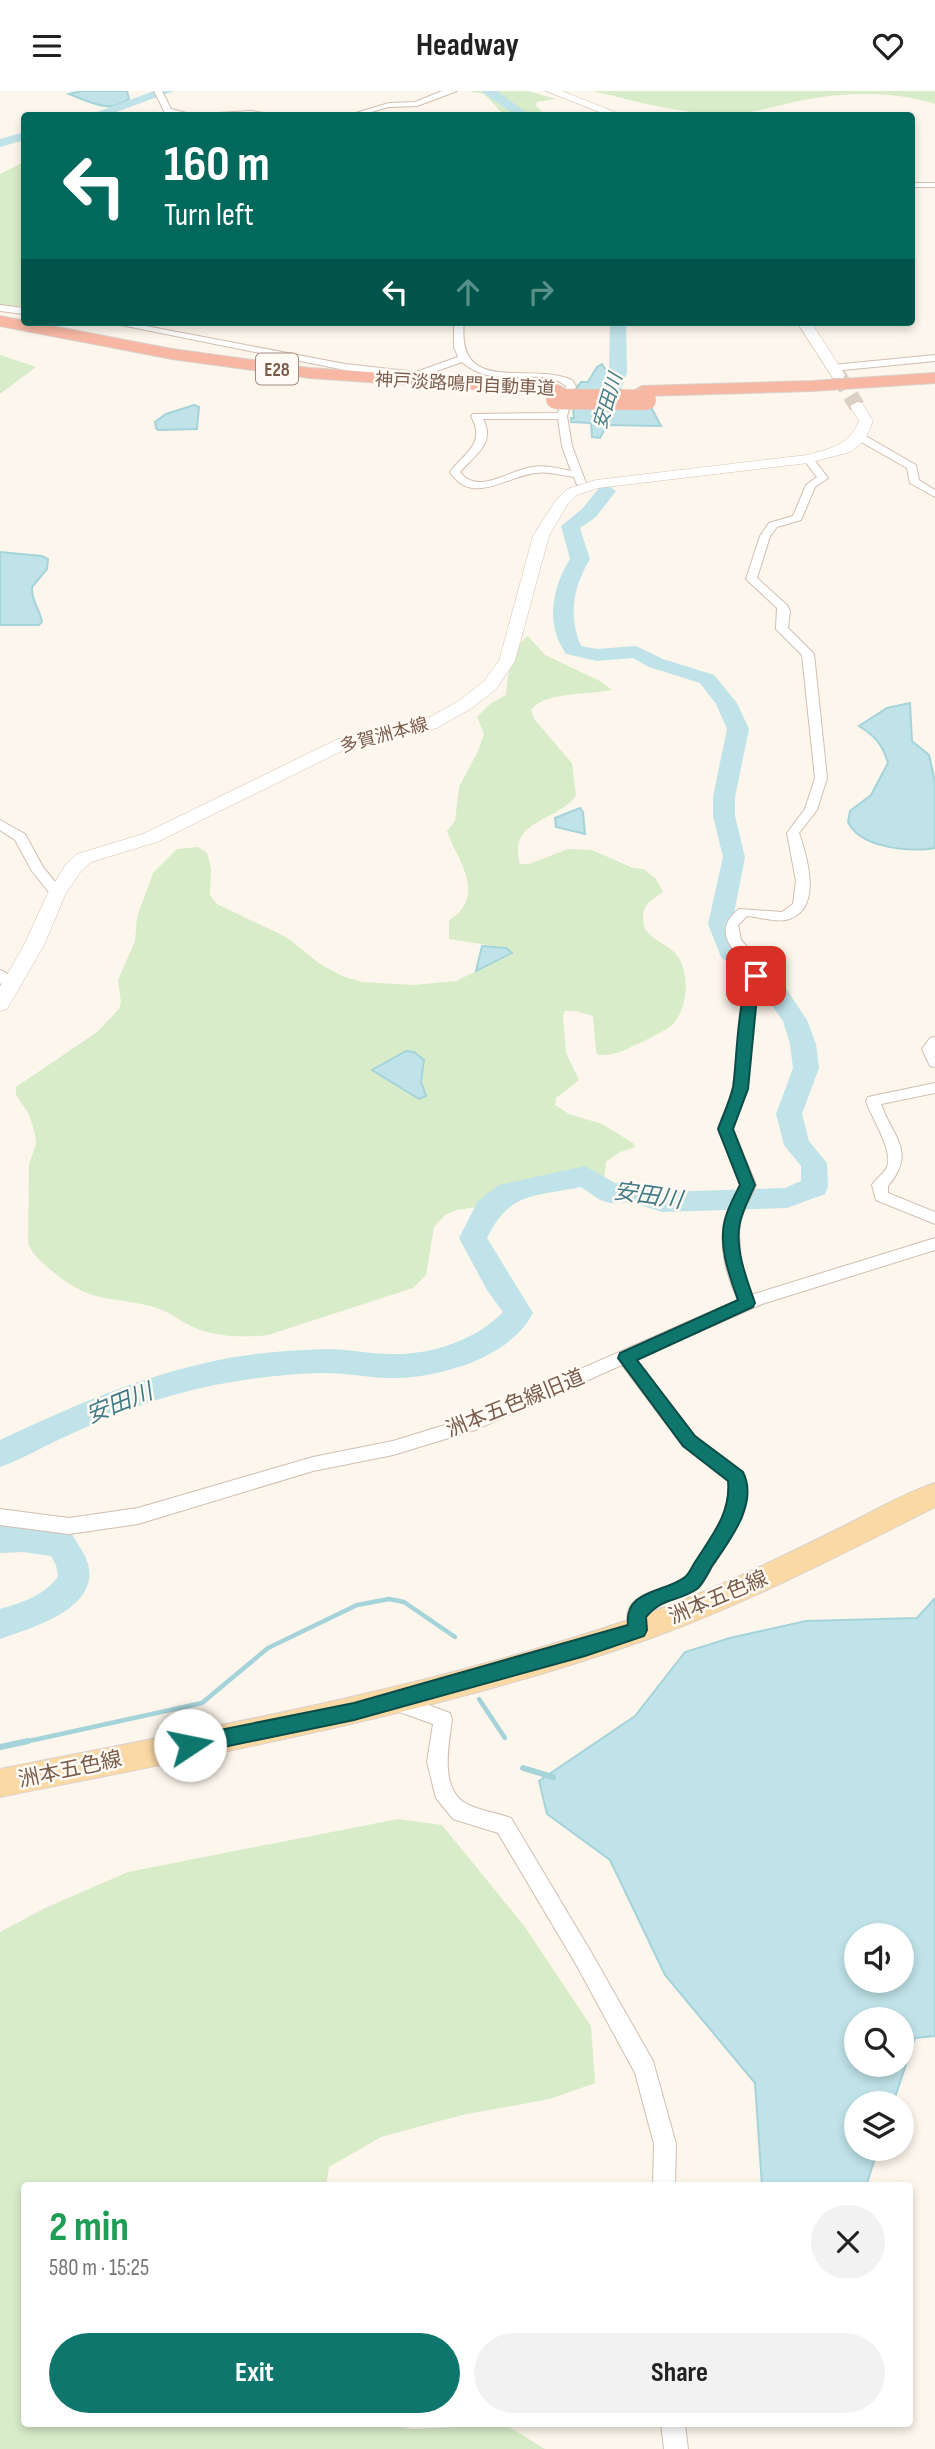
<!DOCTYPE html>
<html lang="en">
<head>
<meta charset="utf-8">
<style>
  :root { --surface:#fff; --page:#f2f2f2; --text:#222; --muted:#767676; --accent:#0f766e }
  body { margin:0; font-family:"Sofia Sans Condensed","Noto Sans JP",sans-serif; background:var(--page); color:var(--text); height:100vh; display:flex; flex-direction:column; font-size:26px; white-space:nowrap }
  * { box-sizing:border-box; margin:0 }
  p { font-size:23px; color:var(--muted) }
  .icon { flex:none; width:38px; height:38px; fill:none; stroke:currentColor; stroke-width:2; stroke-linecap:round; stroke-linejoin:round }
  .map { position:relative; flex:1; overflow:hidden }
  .panel { position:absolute; left:21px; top:2091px; width:892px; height:245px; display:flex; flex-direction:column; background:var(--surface); border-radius:7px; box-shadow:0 4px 10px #0003 }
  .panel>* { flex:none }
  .top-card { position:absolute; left:21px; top:21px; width:894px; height:214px; border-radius:7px; box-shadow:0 4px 10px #0003; background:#00695c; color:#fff; overflow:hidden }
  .controls { position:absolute; left:844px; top:1832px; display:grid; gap:14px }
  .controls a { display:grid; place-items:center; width:70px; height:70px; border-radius:50%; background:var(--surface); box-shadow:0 4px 10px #0003; font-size:35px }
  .pin { position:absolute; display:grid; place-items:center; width:60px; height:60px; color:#fff; margin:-30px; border-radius:14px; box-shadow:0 4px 10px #0006 }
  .me { position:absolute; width:77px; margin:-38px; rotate:79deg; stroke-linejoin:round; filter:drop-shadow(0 0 5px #0008) }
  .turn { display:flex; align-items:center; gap:24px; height:147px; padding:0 28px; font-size:32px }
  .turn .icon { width:91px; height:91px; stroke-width:2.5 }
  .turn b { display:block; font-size:49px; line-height:60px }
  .lanes { display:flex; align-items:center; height:66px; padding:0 28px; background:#0003; justify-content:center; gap:35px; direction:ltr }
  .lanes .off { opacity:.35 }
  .round { display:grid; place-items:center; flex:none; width:74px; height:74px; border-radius:37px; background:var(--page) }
  .headline { display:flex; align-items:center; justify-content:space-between; height:119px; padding:0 28px }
  h1 { font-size:42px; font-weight:700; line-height:52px; color:#1e9e55 }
  .primary-button { display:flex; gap:14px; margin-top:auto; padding:14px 28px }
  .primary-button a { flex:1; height:80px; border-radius:42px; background:var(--accent); color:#fff; font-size:28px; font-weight:700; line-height:80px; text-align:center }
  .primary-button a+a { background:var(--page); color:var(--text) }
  header { display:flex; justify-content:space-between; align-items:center; height:91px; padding:0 28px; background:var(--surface); font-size:32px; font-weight:700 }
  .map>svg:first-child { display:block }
  .green { fill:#d8ecc9 }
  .water { fill:#bfe3e8; stroke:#a5d3da; stroke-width:2; fill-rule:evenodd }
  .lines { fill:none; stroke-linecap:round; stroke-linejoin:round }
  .stream-far1 { stroke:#a5d3da; stroke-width:4.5 }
  .stream { stroke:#a5d3da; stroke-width:6 }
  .river { fill:#bfe3e8; fill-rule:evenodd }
  .secondary-tunnel { stroke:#dcd0c4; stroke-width:16; stroke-dasharray:16 8; stroke-linecap:butt }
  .street-casing { stroke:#d1beb0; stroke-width:2 }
  .secondary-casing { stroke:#d6c0b0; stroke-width:1 }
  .primary-casing { stroke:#dad1cd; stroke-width:2 }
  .highway-casing { stroke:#dad1cd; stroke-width:2 }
  .street { fill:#fff; fill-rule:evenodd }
  .secondary { fill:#fff; fill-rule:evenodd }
  .primary { fill:#fbd9a5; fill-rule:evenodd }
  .highway { fill:#f7b7a3; fill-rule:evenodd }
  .highway-bridge-casing { stroke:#dad1cd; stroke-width:21; stroke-linecap:butt }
  .highway-bridge { stroke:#f7b7a3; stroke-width:20 }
  .route { fill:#0f766e; stroke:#0a4d48; stroke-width:2 }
  .labels { text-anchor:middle; stroke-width:5; stroke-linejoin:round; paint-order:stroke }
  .far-street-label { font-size:18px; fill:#7a5c4d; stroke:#fffaf3 }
  .shield { fill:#fffaf3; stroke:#a28b7f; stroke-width:2 }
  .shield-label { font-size:19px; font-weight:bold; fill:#7a5c4d }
  .far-water-label { font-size:19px; font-style:italic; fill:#437c86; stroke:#fffaf3 }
  .street-label { font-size:21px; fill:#7a5c4d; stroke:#fffaf3 }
  .water-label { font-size:23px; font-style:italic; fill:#437c86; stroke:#fffaf3 }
</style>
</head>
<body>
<header><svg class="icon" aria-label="menu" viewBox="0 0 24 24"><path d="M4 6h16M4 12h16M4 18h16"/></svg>Headway<svg class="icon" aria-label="heart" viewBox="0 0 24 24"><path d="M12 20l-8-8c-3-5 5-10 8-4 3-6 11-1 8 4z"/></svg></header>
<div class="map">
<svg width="935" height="2358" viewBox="0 0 935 2358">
  <rect width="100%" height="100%" fill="#fdf6ec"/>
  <!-- green -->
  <g class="green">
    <path d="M469 0H528L556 8 537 11 536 15 546 24 503 23 484 3Z"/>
    <path d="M593 0H935V13C893 0 846 1 803 9 779 14 755 22 730 23 684 24 638 11 593 0Z"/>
    <path d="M24 71V215H0V83Z"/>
    <path d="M0 264 36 276 0 303Z"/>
    <path d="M528 545 545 564 600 590 612 599C592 604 544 600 531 619L534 628 572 672 576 704C560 731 507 727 520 773H529L568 758 592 759 633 777 644 778 656 788 663 801C648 811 640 816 644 835 648 849 671 853 679 867 690 887 688 923 668 937 661 942 651 946 644 950 627 958 616 965 598 964L596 961 593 925 575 920H565L563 924 566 962 579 989 556 1007 555 1014 569 1023 602 1033 633 1052 635 1056 618 1062 606 1071 604 1089 585 1081 525 1093 495 1104 484 1115 456 1119 445 1124 434 1136 426 1184 413 1197 268 1244C244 1247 215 1246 193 1236 180 1230 168 1220 154 1216 109 1204 94 1214 53 1181 43 1172 34 1166 28 1153L29 1073 36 1053 35 1043 29 1023 16 1004V996L97 941 119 918 121 911 118 889 135 850 137 826 153 782 177 758 198 756 207 762 211 777 210 804 217 813 286 846 320 873 342 885 362 891 413 894 456 890 512 863 506 857 449 848V830C452 826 458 824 461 819 481 794 454 763 447 740L455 730 459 696 478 660 484 643 477 626 490 613 506 604C507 585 512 556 528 545Z"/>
    <path d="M398 1728 442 1734 525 1836 591 1935 595 1992 550 2008 462 2024 381 2046 329 2076 326 2095H24V2333H383L413 2338 506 2334 545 2358H0V1841L45 1817 128 1781Z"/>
  </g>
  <!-- water -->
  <g class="water">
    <path d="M82 0H127L129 8C109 23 91 11 69 3Z"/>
    <path d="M602 273 628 313 652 318 661 335 607 334 600 347 592 346 591 332 571 331V327H574C572 314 572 301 581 291H588L597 276Z"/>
    <path d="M194 314 199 316 197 338 158 339 156 337 155 331 166 323Z"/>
    <path d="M0 461 42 465 48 468 47 478 32 496C31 510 40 518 42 531L39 534H0Z"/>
    <path d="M910 612 912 650 929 664 935 691V757L929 758C903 760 860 756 848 731L850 720 871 704 888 672C883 654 875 645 859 635L887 617Z"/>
    <path d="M580 717 583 721 585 743 556 736 555 727Z"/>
    <path d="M482 855 506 857 512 862 476 880Z"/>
    <path d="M406 960 414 961 424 969 421 991 426 1005 419 1008 372 979Z"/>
    <path d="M935 1507V1945L915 1947 893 2012H856V2058H878L866 2095H762L755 1992 665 1884 610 1769 547 1723 539 1690 635 1625 685 1561 730 1547 806 1530 917 1527ZM856 1844H901V1890H856ZM856 1928H901V1974H856Z"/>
  </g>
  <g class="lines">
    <!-- stream-far1 -->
    <g class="stream-far1">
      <path d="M479 1608 505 1647"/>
      <path d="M20 1652 202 1612 268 1557 357 1514 389 1508 404 1511 455 1546"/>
    </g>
    <!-- stream -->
    <g class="stream">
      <path d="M0 1656 28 1650"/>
      <path d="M523 1677 553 1686"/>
    </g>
    <!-- river -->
    <g class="river">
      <path d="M154 0H174L108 24H89Z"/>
      <path d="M481 0H497L530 24H515Z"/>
      <path d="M24 41V49L0 56V48Z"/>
      <path d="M610 231H626L627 282 611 327 602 332 593 327 609 282Z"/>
      <path d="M607 394 616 400 596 426 580 437 590 468C573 496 568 524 581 555L597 558 636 555 663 568 714 584 737 612 749 638 735 706V725L745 766 732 833 741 856 779 887 807 929 816 953 819 977 802 1023 809 1050 827 1072 828 1096 825 1103 787 1117 662 1121 631 1111 610 1112 600 1109 581 1096C534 1106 510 1100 487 1147L533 1222C511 1265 445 1285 399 1287 372 1288 346 1281 319 1282 272 1284 223 1290 177 1303 136 1314 97 1331 58 1349 39 1358 20 1369 0 1376V1349C66 1318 133 1288 205 1272 244 1263 286 1259 327 1258 348 1258 369 1263 391 1263 430 1264 475 1250 503 1221L487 1199 459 1147 478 1110 499 1094 585 1075 615 1092 631 1091 662 1101 785 1097 801 1090V1075L784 1054 776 1023 793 977 790 953 783 930 761 899 721 866 708 833 723 766 713 725V706L727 638 716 613 700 592 649 576 633 567 597 570 566 563C545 533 552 497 570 468L561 435 582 418 600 396Z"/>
      <path d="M23 1433 72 1443C77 1453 85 1462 88 1473 100 1518 31 1537 0 1548V1518C21 1512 46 1504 58 1485L56 1474 51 1465 23 1461 0 1462V1434Z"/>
    </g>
    <!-- secondary-tunnel -->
    <path class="secondary-tunnel" d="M838 284 857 315"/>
    <defs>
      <g id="street">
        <path d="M154 0H162L171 18 194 24 165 22Z"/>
        <path d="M442 0H457L417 15 389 16 360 24H349L389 12 415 11Z"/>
        <path d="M251 20 276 24H214L218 22Z"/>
        <rect x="912" y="92" width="23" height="4"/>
        <path d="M0 214 24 217V223L0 220Z"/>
        <path d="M106 231H125L345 273 416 281 458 266 454 256V231H464C456 306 528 270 572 289L576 295 567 325 572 355 586 392 577 394 574 386C561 384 548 380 535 382 505 386 472 415 450 381 466 360 486 353 471 325L473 323 558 322 566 295C541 273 495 301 462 271L417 287 345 279ZM483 328H558L562 355 571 380C558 377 545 374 532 376 509 379 478 405 460 381 475 364 496 352 483 328Z"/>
        <path d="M935 264V270L833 280 828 277 833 274Z"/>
        <path d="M856 344H864L916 374 919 389 935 399V406L910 392 907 377 856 348Z"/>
        <path d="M804 366H812L828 387 815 396 801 429 777 436 770 445 757 487 787 514 790 520 788 537 814 563 827 687 817 719 799 742C808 768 823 820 786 829 773 831 760 826 747 825L738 834 741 849 765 876 757 905 747 998 733 1038 756 1094 741 1126 739 1140 741 1172 751 1204 935 1147V1159L762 1213 636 1268 695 1345 743 1382C758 1413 728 1451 712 1476 708 1483 703 1494 697 1498 676 1511 665 1504 645 1526L647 1539 644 1545 638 1547 632 1545C611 1501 663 1502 684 1487 690 1483 720 1436 723 1428 728 1416 729 1403 729 1390L683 1355 622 1274 475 1339 393 1364 313 1380 138 1433 69 1443 0 1434V1418L69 1427 138 1417 313 1366 393 1350 471 1326 738 1209C727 1186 718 1155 725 1129 728 1117 736 1106 740 1094L719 1038 733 998 743 905 751 877C731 859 712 839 739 818L782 821 793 813 796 790 787 742 805 718 815 687 802 564 776 538 777 517 746 488 760 445 769 432 793 425 806 394 817 386 803 368Z"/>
        <path d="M0 729 25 743 43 776 64 802 62 805H52L32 780 15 749 0 739Z"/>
        <path d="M0 879 5 881 18 894 16 897H6L0 892Z"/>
        <path d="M935 946V976L930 975 922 958 930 947Z"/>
        <path d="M935 992V1002L881 1013C893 1047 917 1061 888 1095V1102L935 1121V1133L876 1109 872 1094C876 1088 884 1082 887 1076 894 1060 871 1026 866 1010L868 1006Z"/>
        <path d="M398 1603 450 1622 452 1628C449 1654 438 1700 469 1714 482 1720 497 1722 511 1727L591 1861 653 1970 676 2053 675 2095H653L654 2053 635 1982 577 1875 498 1742 453 1728 436 1707 427 1671 433 1633 391 1618 389 1612 391 1606Z"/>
        <path d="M661 2333H685L688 2358H664Z"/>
      </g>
      <g id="secondary">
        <path d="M546 0H562L622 24H607Z"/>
        <path d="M797 231H811L845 284 843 287H833Z"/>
        <path d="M857 311 862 312 873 330 865 349 850 361 808 372 598 397 577 404 567 414 549 445 515 570 496 598 472 617 437 637 350 656 157 751 91 771 81 780 66 802 44 854 7 918 0 920V896L24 854 48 802 67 772 77 763 143 743 338 648 425 629 460 609 484 590 499 570 533 445 556 409 567 398 596 389 807 364C831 357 849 355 859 330L850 315Z"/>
      </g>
      <path id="primary" d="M935 1392V1416C838 1465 740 1516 637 1552 430 1624 214 1663 0 1706V1678C214 1636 430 1597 637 1526 707 1502 774 1470 840 1437 871 1422 902 1403 935 1392Z"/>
      <g id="highway">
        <path d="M0 225 172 258 310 277 558 294 567 299 558 304 310 287 172 268 0 235Z"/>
        <path d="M935 282V292L812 300 642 305 633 300 642 295 812 290Z"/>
      </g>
    </defs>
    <!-- street casing -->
    <use href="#street" class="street-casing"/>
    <!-- secondary casing -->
    <use href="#secondary" class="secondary-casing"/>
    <!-- primary casing -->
    <use href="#primary" class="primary-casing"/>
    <!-- highway casing -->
    <use href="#highway" class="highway-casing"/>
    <!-- street -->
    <use href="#street" class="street"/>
    <!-- secondary -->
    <use href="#secondary" class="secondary"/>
    <!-- primary -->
    <use href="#primary" class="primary"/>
    <!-- highway -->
    <use href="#highway" class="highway"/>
    <defs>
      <path id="highway-bridge" d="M556 308 646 309"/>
    </defs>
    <!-- highway-bridge casing -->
    <use href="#highway-bridge" class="highway-bridge-casing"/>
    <!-- highway-bridge -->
    <use href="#highway-bridge" class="highway-bridge"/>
  </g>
  <!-- route -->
  <path class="route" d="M756 881 763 885 757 905 748 998 733 1038 755 1094C751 1104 745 1114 742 1125 732 1152 746 1186 755 1212L753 1216 637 1269 695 1345 743 1381C759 1413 729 1450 712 1475 708 1482 703 1493 697 1498 678 1511 663 1506 646 1526L647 1539 644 1545 585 1565 354 1629 190 1663 184 1660 181 1654 184 1647 190 1645 354 1612 628 1534C624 1498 665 1502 685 1486 690 1482 693 1473 697 1468 713 1443 731 1421 728 1390L683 1355 618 1267 620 1262 738 1209C729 1184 717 1152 726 1125 729 1115 735 1104 740 1094L718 1038C723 1024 730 1010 733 996 737 975 737 887 756 881Z"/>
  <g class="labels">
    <!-- far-street labels -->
    <g class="far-street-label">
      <text transform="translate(465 293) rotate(3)" y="6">神戸淡路鳴門自動車道</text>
      <text transform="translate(384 644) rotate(-15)" y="6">多賀洲本線</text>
    </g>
    <!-- shield labels -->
    <rect class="shield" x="256" y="262.5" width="42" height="31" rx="5"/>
    <g class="shield-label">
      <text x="277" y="285">E28</text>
    </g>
    <!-- far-water labels -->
    <g class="far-water-label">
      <text transform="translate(607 310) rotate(-73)" y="7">安田川</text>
    </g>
    <!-- street labels -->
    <g class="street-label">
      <text transform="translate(515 1312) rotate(-22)" y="7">洲本五色線旧道</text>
      <text transform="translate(718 1506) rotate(-23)" y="7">洲本五色線</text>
      <text transform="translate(70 1678) rotate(-12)" y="7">洲本五色線</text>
    </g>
    <!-- water labels -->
    <g class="water-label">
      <text transform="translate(648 1104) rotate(8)" y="8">安田川</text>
      <text transform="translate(119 1312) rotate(-22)" y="8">安田川</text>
    </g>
  </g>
</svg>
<div class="controls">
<a><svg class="icon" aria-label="sound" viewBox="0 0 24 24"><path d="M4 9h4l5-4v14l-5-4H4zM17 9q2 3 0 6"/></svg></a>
<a><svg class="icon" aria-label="search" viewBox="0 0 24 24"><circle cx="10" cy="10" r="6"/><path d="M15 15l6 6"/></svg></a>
<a><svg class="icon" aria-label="layers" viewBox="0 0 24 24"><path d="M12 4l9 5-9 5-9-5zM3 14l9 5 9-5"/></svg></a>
</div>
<div class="pin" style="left:756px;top:885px;background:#d93025"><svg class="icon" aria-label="arrive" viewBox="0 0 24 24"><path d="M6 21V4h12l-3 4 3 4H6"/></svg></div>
<svg class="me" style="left:190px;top:1654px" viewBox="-20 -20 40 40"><circle r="19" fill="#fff"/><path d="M0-13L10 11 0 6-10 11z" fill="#0f766e"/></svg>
<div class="top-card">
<div class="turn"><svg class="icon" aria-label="left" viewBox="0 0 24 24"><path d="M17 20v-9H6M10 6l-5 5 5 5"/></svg><div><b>160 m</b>Turn left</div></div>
<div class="lanes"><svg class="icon" aria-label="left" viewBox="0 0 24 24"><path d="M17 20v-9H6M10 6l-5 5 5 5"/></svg><svg class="icon off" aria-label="ahead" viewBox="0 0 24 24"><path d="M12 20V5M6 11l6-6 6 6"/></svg><svg class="icon off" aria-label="right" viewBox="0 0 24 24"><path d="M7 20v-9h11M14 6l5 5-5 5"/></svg></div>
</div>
<section class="panel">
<div class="headline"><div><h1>2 min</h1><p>580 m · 15:25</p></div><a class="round"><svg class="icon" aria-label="close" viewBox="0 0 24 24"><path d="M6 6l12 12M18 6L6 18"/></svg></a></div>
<div class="primary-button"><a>Exit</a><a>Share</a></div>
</section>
</div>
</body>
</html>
